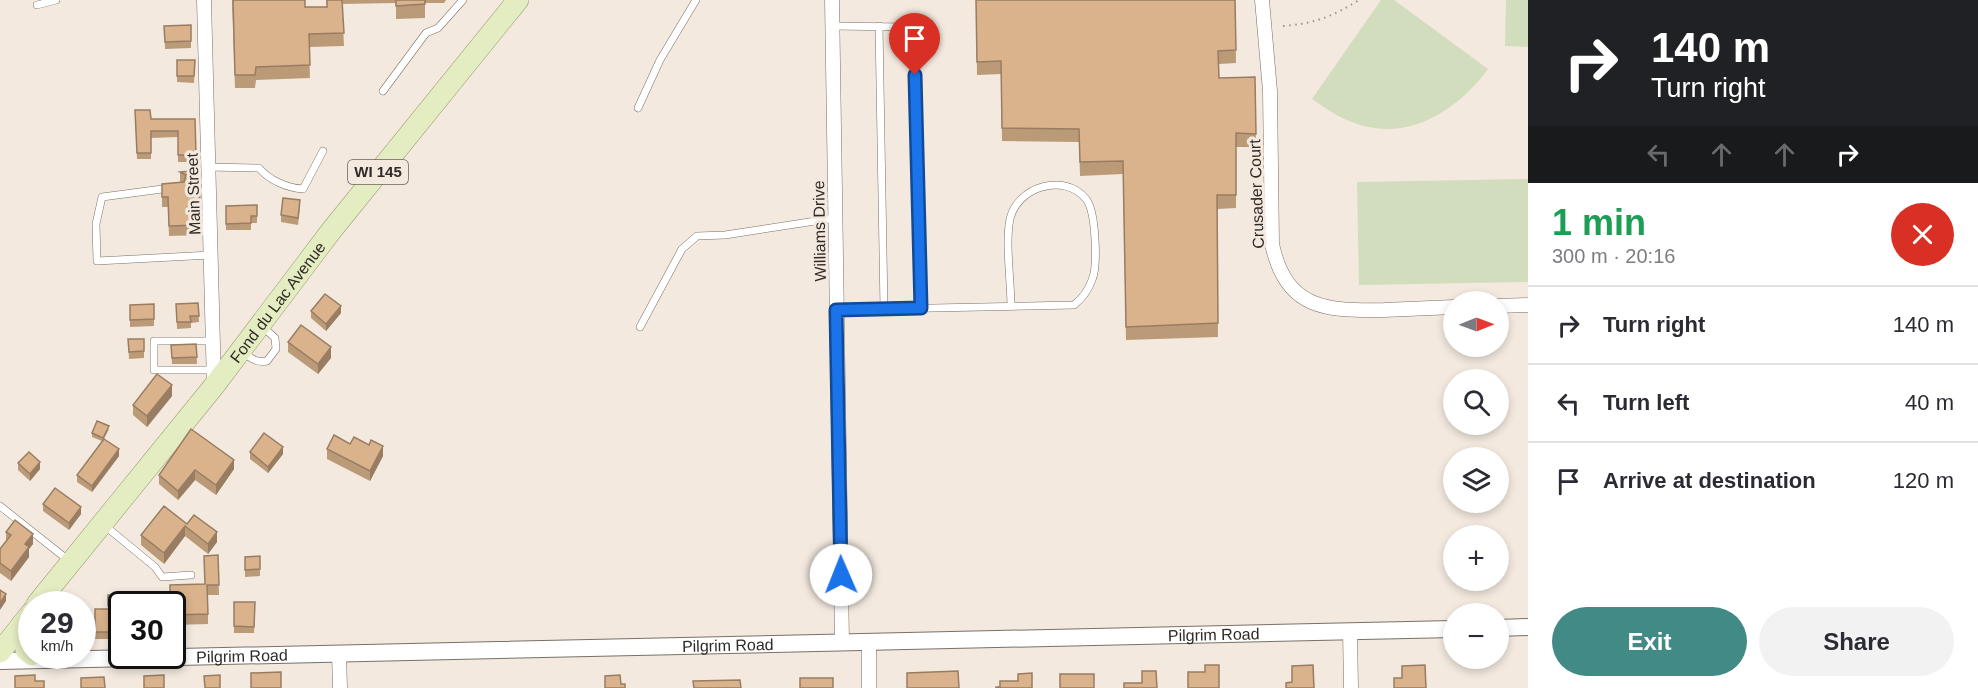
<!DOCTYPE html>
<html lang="en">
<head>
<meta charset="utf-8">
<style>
  :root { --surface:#fff; --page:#f2f2f3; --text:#2b2b33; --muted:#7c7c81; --line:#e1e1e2; --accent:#428a86 }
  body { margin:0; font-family:Helvetica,sans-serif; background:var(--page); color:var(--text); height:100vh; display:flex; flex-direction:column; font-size:22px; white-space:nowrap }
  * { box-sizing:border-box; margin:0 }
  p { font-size:20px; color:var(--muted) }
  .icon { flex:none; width:33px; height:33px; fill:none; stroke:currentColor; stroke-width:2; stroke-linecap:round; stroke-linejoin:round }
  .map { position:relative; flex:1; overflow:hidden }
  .drawer { display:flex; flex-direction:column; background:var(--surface); width:450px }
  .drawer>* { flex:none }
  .banner { background:#202124; color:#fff; overflow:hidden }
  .needle { width:39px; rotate:89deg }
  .fabs { position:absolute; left:1443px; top:291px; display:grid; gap:12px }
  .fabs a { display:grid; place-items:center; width:66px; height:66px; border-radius:50%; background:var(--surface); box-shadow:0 3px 9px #0003; font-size:30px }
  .speed { position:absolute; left:18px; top:591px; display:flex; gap:12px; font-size:30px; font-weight:700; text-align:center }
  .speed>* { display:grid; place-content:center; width:78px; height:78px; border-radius:50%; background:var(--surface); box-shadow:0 3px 9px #0003; line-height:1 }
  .speed small { font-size:15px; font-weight:400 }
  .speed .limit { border:3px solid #111; border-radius:9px; background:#fff; color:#111 }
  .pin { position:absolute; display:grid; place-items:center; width:51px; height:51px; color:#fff; margin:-62px -26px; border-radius:50% 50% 50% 0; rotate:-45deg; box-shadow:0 0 6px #0007 }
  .pin .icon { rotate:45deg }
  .me { position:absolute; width:66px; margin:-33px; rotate:359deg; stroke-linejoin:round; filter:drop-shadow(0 0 4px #0008) }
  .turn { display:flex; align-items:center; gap:21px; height:126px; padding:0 24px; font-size:27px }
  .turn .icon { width:78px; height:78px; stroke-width:2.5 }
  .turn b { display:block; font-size:42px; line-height:51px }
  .lanes { display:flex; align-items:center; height:57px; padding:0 24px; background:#0003; justify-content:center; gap:30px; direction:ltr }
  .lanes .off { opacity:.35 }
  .round { display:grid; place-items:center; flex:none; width:63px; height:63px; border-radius:32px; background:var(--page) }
  .head { display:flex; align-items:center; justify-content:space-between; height:102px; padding:0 24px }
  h1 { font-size:36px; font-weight:600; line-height:45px; color:#1e9e55 }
  .action { display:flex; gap:12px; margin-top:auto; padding:12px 24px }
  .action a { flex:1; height:69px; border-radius:36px; background:var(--accent); color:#fff; font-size:24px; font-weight:600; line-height:69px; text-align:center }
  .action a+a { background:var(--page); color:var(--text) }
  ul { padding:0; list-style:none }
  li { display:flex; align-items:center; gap:18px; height:78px; padding:0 24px; border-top:2px solid var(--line) }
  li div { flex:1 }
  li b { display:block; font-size:22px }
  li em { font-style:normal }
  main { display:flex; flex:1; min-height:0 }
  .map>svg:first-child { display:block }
  .green { fill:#d1ddbc }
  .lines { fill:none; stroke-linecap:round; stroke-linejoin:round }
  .service-casing { stroke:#797067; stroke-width:8 }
  .minor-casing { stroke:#797067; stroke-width:15 }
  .tertiary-casing { stroke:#797067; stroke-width:18 }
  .primary-casing { stroke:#99a071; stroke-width:22 }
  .path { stroke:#9c958d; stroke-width:2; stroke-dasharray:1.5 4.5; stroke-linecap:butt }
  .service { stroke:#fff; stroke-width:7 }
  .minor { stroke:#fff; stroke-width:14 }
  .tertiary { stroke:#fff; stroke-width:16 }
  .primary { stroke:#e4ecc2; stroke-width:21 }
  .wall { fill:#bb9a78 }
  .shaded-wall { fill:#997d62 }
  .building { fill:#dab38c; stroke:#997d62; stroke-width:1.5 }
  .route-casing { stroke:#114b97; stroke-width:15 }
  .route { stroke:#1a73e8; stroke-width:10 }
  .labels { text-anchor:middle; stroke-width:6; stroke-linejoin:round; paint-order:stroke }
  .shield { fill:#f3e9df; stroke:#69635e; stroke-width:1.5 }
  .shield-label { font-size:15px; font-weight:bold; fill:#2e2a26 }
  .street-label { font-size:16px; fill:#2e2a26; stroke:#f3e9df }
</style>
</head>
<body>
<main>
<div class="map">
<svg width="1528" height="688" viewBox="0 0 1528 688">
  <rect width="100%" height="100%" fill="#f3e9df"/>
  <!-- green -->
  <g class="green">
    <path d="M1381 0H1394L1488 69C1457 111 1406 144 1352 122 1338 117 1325 108 1312 99Z"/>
    <path d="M1506 0H1528V47L1505 46Z"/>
    <path d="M1528 179V282L1359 285 1357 182Z"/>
  </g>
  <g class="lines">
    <defs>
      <g id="service">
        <path d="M37 5 56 0"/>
        <path d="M832 26 903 27 910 33 914 42 921 308"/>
        <path d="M879 26 884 309"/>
        <path d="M383 91 426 33 438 28 463 0"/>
        <path d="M638 108 660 60 696 0"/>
        <path d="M208 167 259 168C269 180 287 188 303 189L323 151"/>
        <path d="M170 188 102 197 96 224 97 261 211 255"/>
        <path d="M836 310 1074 305C1083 298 1088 291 1092 280 1098 266 1096 211 1086 199 1064 172 1017 187 1010 219 1005 243 1011 281 1011 307"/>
        <path d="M640 327 682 249 697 236 725 235 835 218"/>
        <path d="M213 341H154V370H214"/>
        <path d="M244 353C252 359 257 363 267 361L276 349 275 338 262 326"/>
        <path d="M0 506 68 560"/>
        <path d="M104 525 155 567 162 577 191 575"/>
      </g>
      <g id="minor">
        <path d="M204 0 214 385"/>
        <path d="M832 0 842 642"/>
        <path d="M1262 0 1270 91 1272 244C1286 310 1327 311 1384 310 1407 309 1430 308 1454 307"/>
        <path d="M1498 306 1528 305"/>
        <path d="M1350 631 1351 688"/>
        <path d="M869 642V688"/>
        <path d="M339 653 340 688"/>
      </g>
      <g id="tertiary">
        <path d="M1498 628 1528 627"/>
        <path id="s1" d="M0 661 1454 629"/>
      </g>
      <g id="primary">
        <path id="s2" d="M37 604 214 386 331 231 518 0"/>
        <path d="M22 624 26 650 32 655"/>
        <path d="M0 652 32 612"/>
      </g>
    </defs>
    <!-- service casing -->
    <use href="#service" class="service-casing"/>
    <!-- minor casing -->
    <use href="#minor" class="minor-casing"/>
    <!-- tertiary casing -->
    <use href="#tertiary" class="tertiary-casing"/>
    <!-- primary casing -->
    <use href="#primary" class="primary-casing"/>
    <!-- path -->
    <path class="path" d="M1283 26C1313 24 1334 16 1359 0"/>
    <!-- service -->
    <use href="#service" class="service"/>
    <!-- minor -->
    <use href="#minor" class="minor"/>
    <!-- tertiary -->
    <use href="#tertiary" class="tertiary"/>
    <!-- primary -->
    <use href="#primary" class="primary"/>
  </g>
  <!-- wall -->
  <g class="wall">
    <path d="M232 0H305V7H327L326 0H446L444 3H425V18L396 19V3L342 4 344 46 309 47 310 78 256 80 255 88H235Z"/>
    <path d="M976 0H1235L1236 63 1219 64V78L1255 77 1256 147H1236V208L1217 209 1218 337 1126 340 1123 174 1080 176 1079 142 1002 141 1001 74 977 75Z"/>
    <path d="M191 25V48L165 49 164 26Z"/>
    <path d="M177 60H195L194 83 177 82Z"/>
    <path d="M135 117 151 119H195L196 162H178V137L151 138V159H137Z"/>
    <path d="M190 171V180L199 181 201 235 169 236 168 207H162V184L182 183 180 182V172Z"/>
    <path d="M257 205V223H251V230H226V206Z"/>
    <path d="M300 207 298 225 281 222V215Z"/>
    <path d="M198 303 199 322 191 323V328L177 329 176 304Z"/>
    <path d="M154 304V326L130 327V305Z"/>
    <path d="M311 311 341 313 326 331 311 318Z"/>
    <path d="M128 339H144V358L129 359Z"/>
    <path d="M288 342 331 358 318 374 288 352Z"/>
    <path d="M196 344 197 364H172L171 345Z"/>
    <path d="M172 396 147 427 133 415V405Z"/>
    <path d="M109 429 104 439 119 456 92 492 77 482V475L102 441 92 437V433Z"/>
    <path d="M191 429 234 469 216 495 195 480 178 500 159 484V475Z"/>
    <path d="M350 444 383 456 370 481 327 459V449Z"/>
    <path d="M250 452 283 454 268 473 250 459Z"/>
    <path d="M18 463 40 469 30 481 18 470Z"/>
    <path d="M43 504 81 514 69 530 43 511Z"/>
    <path d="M187 524 217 542 208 554 185 536 164 564 141 545V535Z"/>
    <path d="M6 532 33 544 29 549V557L11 581 0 573V549L6 542Z"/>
    <path d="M218 555 219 595H208V624L172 625V604L204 584Z"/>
    <path d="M260 556V576L245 577V557Z"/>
    <path d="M108 595 122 604V613H111V639H95V609H108Z"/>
    <path d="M234 602H255L254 633H234Z"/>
  </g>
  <!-- shaded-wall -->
  <g class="shaded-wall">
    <path d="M341 306V313L326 331V324Z"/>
    <path d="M331 347V358L318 374V364Z"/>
    <path d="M172 385V396L147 427V416Z"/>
    <path d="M383 446V456L370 481V471Z"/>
    <path d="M283 447V454L268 473V467Z"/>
    <path d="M119 449V456L92 492V486Z"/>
    <path d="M234 460V469L216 495V485Z"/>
    <path d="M40 462V469L30 481V474Z"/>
    <path d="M195 470V480L178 500V491Z"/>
    <path d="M81 507V514L69 530V523Z"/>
    <path d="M185 526V536L164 564V553Z"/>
    <path d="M217 532V542L208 554V544Z"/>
    <path d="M33 534V544L29 549V557L11 581V571L25 544Z"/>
    <path d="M6 594V601L0 610V603Z"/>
  </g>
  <!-- building -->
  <g class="building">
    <path d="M233 0H305V7H327V0H342L344 33 309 34 310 65 256 67 255 75H235Z"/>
    <path d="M396 0H425V4L396 6Z"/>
    <path d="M976 0H1235L1236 50 1218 51 1219 78 1255 77 1256 134 1236 133V195H1217L1218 323 1126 327 1123 161 1080 162 1079 129 1002 128 1001 61 977 62Z"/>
    <path d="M191 25V41L165 42 164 26Z"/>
    <path d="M177 60H195L194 76H177Z"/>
    <path d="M135 110H150L151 119H195L196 155H178V131H151V153H137Z"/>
    <path d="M190 171 189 179 199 181 201 225 169 226 168 197H162V184L184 182 186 175 180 172Z"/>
    <path d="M283 198 300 200 298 218 281 215Z"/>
    <path d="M257 205V216H251V223L226 224V206Z"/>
    <path d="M325 294 341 306 326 324 311 311Z"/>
    <path d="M198 303 199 316H190L191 322H177L176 304Z"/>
    <path d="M154 304V319L130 320V305Z"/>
    <path d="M301 325 331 347 318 364 288 342Z"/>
    <path d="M128 339H144V351L129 352Z"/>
    <path d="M196 344 197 357 172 358 171 345Z"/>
    <path d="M157 374 172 385 147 416 133 405Z"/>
    <path d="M97 421 109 426 103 438 92 433Z"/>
    <path d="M191 429 234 460 216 485 195 470 178 491 159 475Z"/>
    <path d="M264 433 283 447 268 467 250 452Z"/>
    <path d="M334 435 350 444 354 437 369 445 371 440 383 446 370 471 327 449Z"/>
    <path d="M104 439 119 449 92 486 77 475Z"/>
    <path d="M29 452 40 462 30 474 18 463Z"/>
    <path d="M55 488 81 507 69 523 43 504Z"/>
    <path d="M164 506 187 524 194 515 217 532 208 544 185 526 164 553 141 535Z"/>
    <path d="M15 520 33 534 25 544 29 547 11 571 0 563V549L11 535 6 532Z"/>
    <path d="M218 555 219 585H207L208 614 172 615V604H170V585L205 584 204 556Z"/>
    <path d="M260 556V569L245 570V557Z"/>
    <path d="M0 590 6 594 0 603Z"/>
    <path d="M108 595H125V604H122V606H108Z"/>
    <path d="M234 602H255L254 627 234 626Z"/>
    <rect x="95" y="609" width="16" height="23"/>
    <path d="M1205 665H1219V688H1188V672H1205Z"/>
    <path d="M1313 665 1314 688H1286V683L1292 682V666Z"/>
    <path d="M1425 665 1426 688H1394V678H1402V666Z"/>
    <path d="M958 671 959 688H907V673Z"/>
    <path d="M1142 671H1156L1157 688H1124V683H1142Z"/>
    <path d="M281 672V688H251V673Z"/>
    <path d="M1032 673V688H996V687H1000V681H1018V674Z"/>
    <rect x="1060" y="674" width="34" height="14"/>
    <path d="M35 675V681H44V688H15V676Z"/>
    <path d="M164 675V688H144V676Z"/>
    <path d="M220 675V688H205L204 676Z"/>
    <path d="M620 675 621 684H625V688H605V676Z"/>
    <path d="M104 677 105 688H81V678Z"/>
    <rect x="800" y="678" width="33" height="10"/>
    <path d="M740 680 741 688H694L693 681Z"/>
  </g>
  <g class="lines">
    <defs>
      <path id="route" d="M841 575 836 310 921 308 915 75"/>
    </defs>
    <!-- route casing -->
    <use href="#route" class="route-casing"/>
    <!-- route -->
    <use href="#route" class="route"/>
  </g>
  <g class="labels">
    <!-- shield labels -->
    <rect class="shield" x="348" y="160" width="60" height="24" rx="4.5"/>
    <g class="shield-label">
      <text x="378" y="177">WI 145</text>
    </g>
    <!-- street labels -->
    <g class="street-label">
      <text transform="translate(193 194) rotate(-92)" y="6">Main Street</text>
      <text transform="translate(1256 194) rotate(-92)" y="6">Crusader Court</text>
      <text transform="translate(819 231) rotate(-91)" y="6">Williams Drive</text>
      <text dy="6" stroke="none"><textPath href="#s2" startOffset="386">Fond du Lac Avenue</textPath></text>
      <text dy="6" stroke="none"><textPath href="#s1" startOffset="1214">Pilgrim Road</textPath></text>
      <text dy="6" stroke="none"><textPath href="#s1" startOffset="728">Pilgrim Road</textPath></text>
      <text dy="6" stroke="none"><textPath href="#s1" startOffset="242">Pilgrim Road</textPath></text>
    </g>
  </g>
</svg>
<div class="fabs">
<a><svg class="needle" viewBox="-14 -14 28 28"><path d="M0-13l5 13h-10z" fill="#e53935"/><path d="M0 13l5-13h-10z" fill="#7c7c81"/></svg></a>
<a><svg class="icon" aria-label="search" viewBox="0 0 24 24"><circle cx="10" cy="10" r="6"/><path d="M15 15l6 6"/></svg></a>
<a><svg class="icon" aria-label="layers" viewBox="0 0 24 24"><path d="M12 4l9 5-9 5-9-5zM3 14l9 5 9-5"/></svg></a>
<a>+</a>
<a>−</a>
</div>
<div class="speed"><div>29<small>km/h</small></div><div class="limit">30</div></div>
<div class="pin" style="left:915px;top:75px;background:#d93025"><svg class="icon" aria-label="arrive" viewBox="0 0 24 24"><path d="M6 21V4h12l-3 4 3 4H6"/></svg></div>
<svg class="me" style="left:841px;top:575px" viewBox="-20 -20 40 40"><circle r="19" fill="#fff"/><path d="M0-13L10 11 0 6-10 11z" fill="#1a73e8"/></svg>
</div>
<section class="drawer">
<div class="banner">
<div class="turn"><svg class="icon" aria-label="right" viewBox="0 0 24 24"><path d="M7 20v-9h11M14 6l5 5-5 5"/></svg><div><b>140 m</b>Turn right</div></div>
<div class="lanes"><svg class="icon off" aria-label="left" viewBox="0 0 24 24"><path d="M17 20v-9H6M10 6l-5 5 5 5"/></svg><svg class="icon off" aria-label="ahead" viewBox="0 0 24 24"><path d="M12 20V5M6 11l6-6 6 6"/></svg><svg class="icon off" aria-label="ahead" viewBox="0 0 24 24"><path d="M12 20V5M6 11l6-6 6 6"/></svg><svg class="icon" aria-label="right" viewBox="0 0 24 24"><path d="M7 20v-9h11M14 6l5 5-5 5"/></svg></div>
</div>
<div class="head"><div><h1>1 min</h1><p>300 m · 20:16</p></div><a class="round" style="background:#d93025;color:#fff"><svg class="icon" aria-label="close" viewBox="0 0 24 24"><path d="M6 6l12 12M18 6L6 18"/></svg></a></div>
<ul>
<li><svg class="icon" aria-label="right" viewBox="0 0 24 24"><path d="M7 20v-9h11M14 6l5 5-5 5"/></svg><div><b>Turn right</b></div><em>140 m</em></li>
<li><svg class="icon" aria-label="left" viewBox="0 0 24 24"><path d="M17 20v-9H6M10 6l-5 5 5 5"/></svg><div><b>Turn left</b></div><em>40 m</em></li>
<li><svg class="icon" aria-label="arrive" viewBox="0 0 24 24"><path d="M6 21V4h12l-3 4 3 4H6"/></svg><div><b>Arrive at destination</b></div><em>120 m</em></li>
</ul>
<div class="action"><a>Exit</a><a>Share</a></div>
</section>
</main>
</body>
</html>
